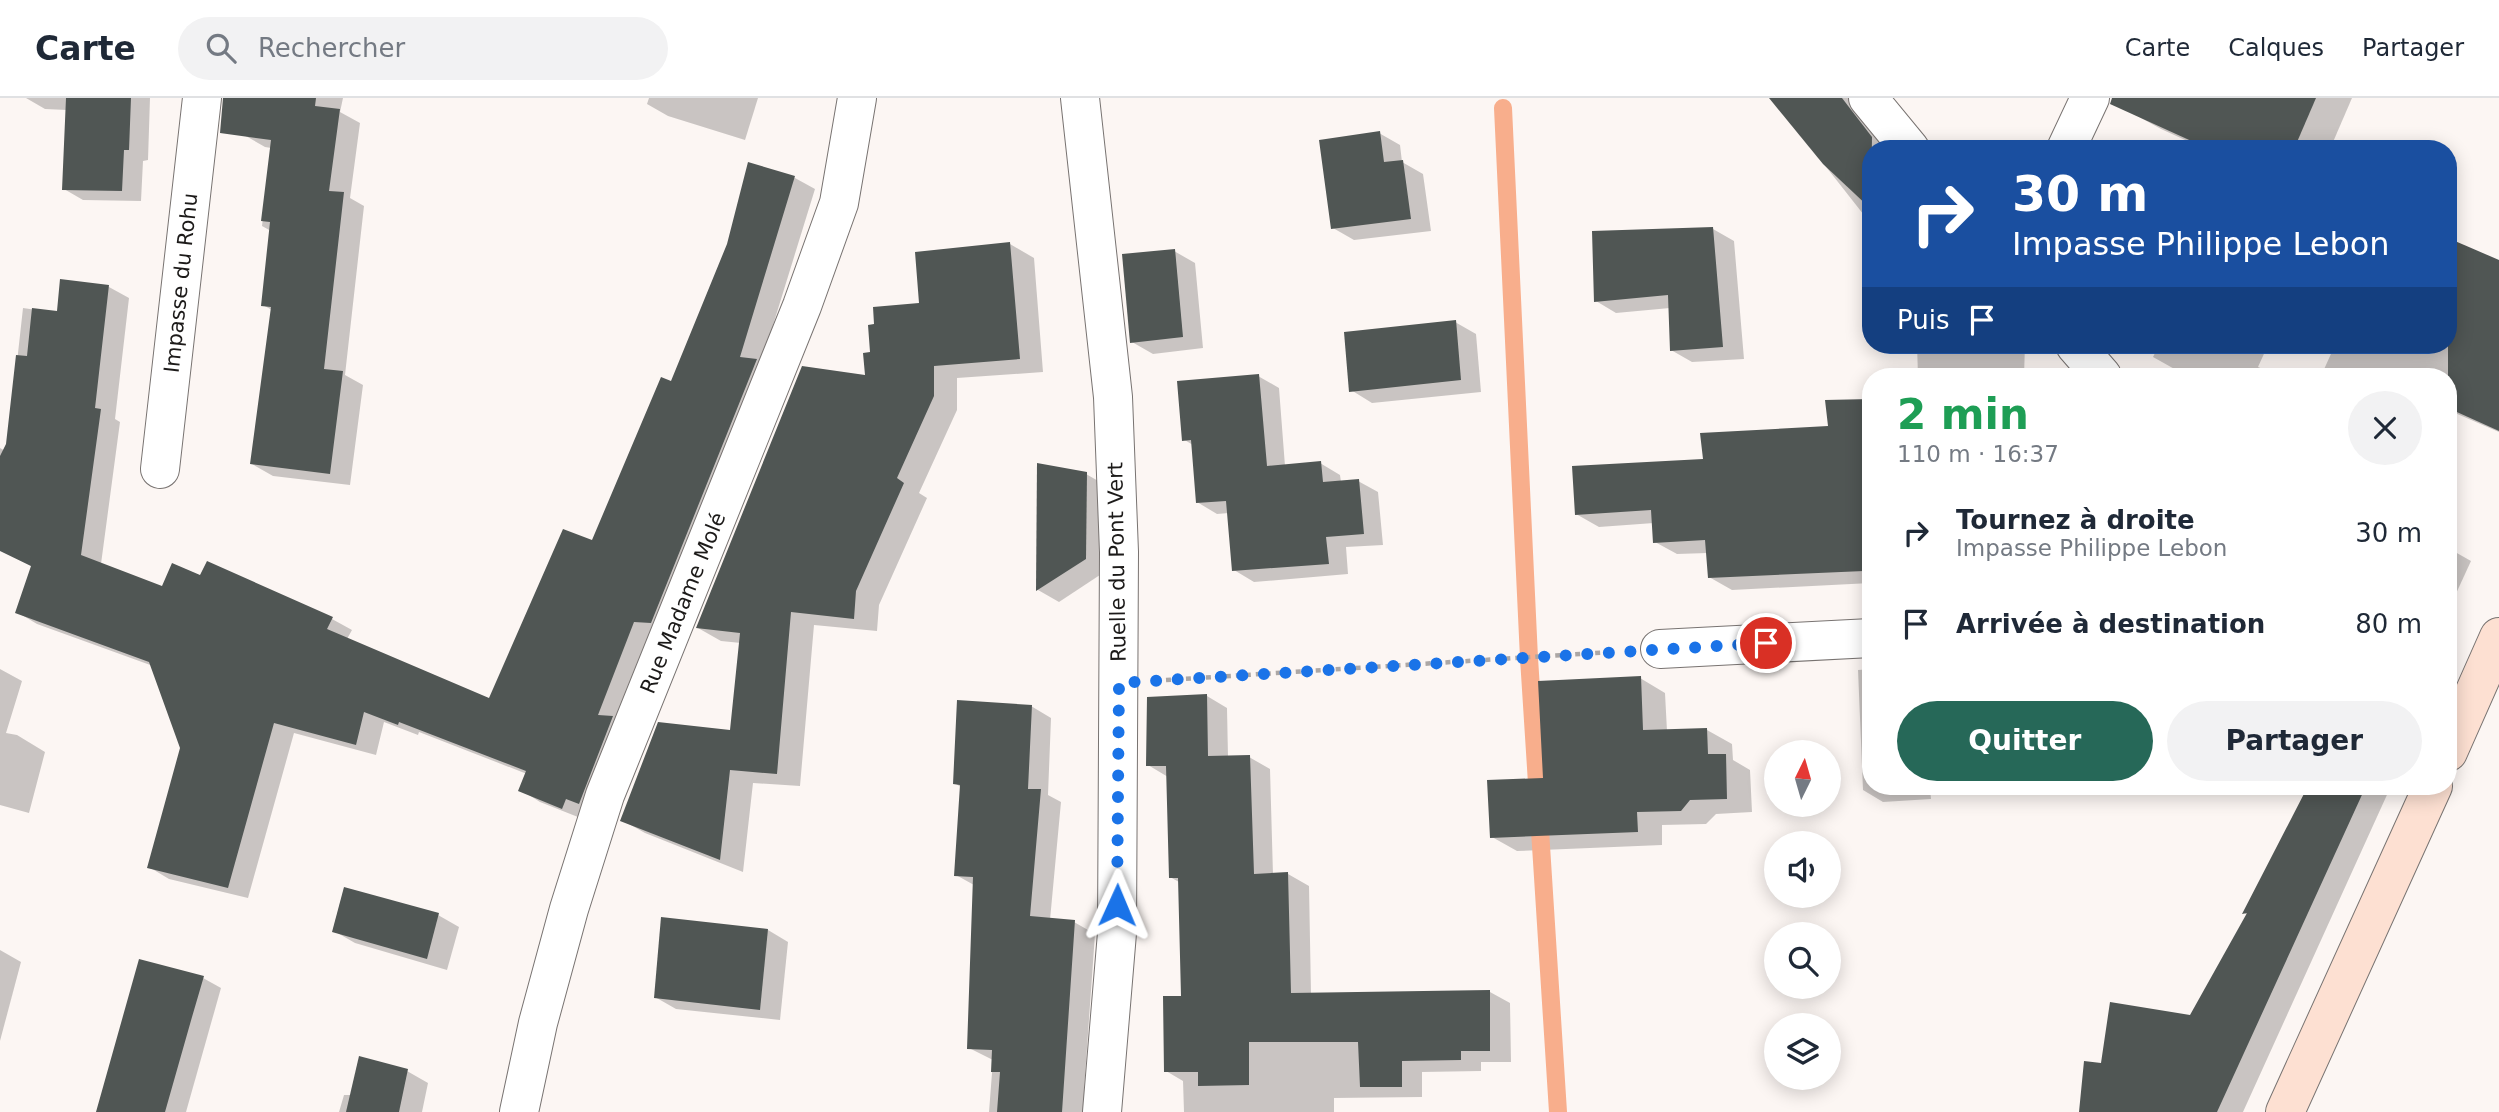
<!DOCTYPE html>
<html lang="fr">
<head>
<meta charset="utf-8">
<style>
  :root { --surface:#fff; --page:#f2f2f3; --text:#1f2937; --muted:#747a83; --line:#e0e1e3; --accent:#266858 }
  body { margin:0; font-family:"DejaVu Sans",sans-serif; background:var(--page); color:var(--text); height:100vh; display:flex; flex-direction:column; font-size:26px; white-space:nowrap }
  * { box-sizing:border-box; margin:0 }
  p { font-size:23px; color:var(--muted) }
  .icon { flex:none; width:38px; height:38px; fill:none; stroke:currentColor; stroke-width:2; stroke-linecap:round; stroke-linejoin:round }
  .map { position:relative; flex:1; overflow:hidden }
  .drawer { position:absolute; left:1862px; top:270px; width:595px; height:427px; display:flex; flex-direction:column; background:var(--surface); border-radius:28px; box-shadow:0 4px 18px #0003 }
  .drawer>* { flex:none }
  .guide { position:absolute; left:1862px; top:42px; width:595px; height:214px; border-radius:28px; box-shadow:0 4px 18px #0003; background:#1a4fa0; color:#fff; overflow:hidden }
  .needle { width:46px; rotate:5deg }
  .controls { position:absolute; left:1764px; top:642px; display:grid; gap:14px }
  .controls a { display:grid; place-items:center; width:77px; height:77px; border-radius:50%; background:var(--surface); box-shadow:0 4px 18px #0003; font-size:35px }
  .pin { position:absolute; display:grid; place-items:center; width:60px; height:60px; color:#fff; margin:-30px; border:4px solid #fff; border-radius:50%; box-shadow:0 2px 7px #0007 }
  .me { position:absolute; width:77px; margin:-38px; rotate:1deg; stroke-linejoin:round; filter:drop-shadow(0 0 5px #0008) }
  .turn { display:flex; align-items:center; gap:24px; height:147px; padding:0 35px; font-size:32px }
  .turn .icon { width:91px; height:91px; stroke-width:2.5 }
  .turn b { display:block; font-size:49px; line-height:60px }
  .then { display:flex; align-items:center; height:66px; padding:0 35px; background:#0003; gap:14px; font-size:26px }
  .round { display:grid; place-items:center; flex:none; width:74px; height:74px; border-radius:37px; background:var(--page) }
  .overview { display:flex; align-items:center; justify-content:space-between; height:119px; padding:0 35px }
  h1 { font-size:42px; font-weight:600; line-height:52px; color:#1e9e55 }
  .cta { display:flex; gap:14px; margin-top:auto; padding:14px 35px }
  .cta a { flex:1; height:80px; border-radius:42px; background:var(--accent); color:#fff; font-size:28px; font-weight:600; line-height:80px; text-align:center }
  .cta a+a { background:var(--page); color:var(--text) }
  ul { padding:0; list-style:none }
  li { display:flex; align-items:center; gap:21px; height:91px; padding:0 35px }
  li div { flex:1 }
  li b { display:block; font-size:26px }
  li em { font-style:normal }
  header { display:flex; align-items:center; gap:42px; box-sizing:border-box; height:98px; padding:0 35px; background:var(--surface); border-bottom:2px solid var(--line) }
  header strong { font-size:33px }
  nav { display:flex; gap:38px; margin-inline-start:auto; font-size:24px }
  .search { width:490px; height:63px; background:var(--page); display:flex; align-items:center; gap:18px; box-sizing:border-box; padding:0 24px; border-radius:38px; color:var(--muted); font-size:26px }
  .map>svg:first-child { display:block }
  .shadow { fill:#0003 }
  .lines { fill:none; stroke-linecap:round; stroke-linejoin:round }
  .stream { stroke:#f8ae8c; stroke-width:18 }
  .building { fill:#505654 }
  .minor-casing { stroke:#787371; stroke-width:40 }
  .secondary-casing { stroke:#787371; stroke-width:40 }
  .path { stroke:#aca7a5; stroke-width:4.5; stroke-dasharray:5 5; stroke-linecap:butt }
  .minor { stroke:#fff; stroke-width:38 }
  .secondary { stroke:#fde0d2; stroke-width:38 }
  .route { stroke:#1a73e8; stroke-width:12; stroke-dasharray:0 21.6 }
  .labels { text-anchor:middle; stroke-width:7; stroke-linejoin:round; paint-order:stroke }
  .street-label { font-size:21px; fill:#1c1a19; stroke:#fff }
</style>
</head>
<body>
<header>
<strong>Carte</strong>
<div class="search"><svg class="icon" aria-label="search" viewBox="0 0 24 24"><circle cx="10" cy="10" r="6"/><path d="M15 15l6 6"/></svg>Rechercher</div>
<nav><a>Carte</a><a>Calques</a><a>Partager</a></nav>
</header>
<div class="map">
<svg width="2499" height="1014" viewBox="0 0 2499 1014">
  <rect width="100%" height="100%" fill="#fcf6f3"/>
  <!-- shadow -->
  <g class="shadow">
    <path d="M26 0H150L148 62 143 63 141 103 83 102 64 91 67 12 45 11Z"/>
    <path d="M249 0H343L340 14 360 25 350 100 364 108 345 277 363 287 350 387 273 378 252 366 272 212 263 207 271 133 262 128 271 50 265 49 244 37Z"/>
    <path d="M649 0H758L745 42 668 18 647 6Z"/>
    <path d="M1772 0H1851L1892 51H1871V126Z"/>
    <path d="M2139 0H2352L2330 51H2205L2161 31 2132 15Z"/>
    <path d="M1379 35 1400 47 1402 64 1423 76 1431 133 1354 142 1333 130Z"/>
    <path d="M749 66 795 80 815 91 761 266 583 721 540 704 521 692 527 676 419 634 418 637 384 624 376 657 294 635 248 800 169 781 149 769 182 649 153 568 37 526 17 514 33 469 0 452V350L7 354 23 210 58 215 62 183 109 189 129 200 115 321 120 324 101 466 163 490 201 479 332 521 352 532 347 541 490 603 593 444 671 285 729 146Z"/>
    <path d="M1713 131 1734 143 1744 261 1692 264 1671 252 1670 210 1616 215 1596 203Z"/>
    <path d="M1010 146 1034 160 1043 274 957 280V312L919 395 927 400 879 507 877 533 814 527 800 688 753 685 743 774 645 735 622 722 731 634 741 545 721 543 698 530 867 279 872 256 921 207Z"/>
    <path d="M1174 153 1195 165 1203 250 1153 256 1132 244Z"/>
    <path d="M2499 164V334L2448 312V278H2321L2335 247H2448Z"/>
    <path d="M1455 224 1476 236 1481 294 1372 305 1351 292Z"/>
    <path d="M1917 247H2025L2024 278H1918Z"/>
    <path d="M2159 247H2268L2258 269 2279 278H2175L2178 273 2153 259Z"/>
    <path d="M1258 278 1279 290 1285 368 1320 365 1340 377 1341 384 1358 383 1378 394 1383 447 1346 449 1348 476 1254 484 1234 472 1229 415 1217 416 1197 404 1193 347 1183 341Z"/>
    <path d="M1871 303V485L1732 492 1709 479 1708 455 1677 456 1655 444 1654 425 1599 429 1576 416 1705 363 1830 329Z"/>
    <path d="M1039 367 1086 376 1107 388 1106 473 1059 504 1038 492Z"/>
    <path d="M2448 450 2471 463 2448 513Z"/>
    <path d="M0 571 22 583 6 635 17 637 45 654 29 715 0 707Z"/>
    <path d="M1871 571V688H1975L1930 690 1931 701 1883 704 1863 692 1858 572Z"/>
    <path d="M1640 580 1665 595 1667 633 1707 632 1732 646 1733 662 1750 672 1752 714 1716 716 1706 726 1662 727V747L1517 753 1492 739Z"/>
    <path d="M1207 598 1227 610 1228 659H1249L1270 671 1273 777 1288 776 1309 788 1311 896 1490 894 1510 905 1511 964H1481V973L1422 974V999L1334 1000V1014H1184L1183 983 1166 973 1183 900 1179 784 1170 779 1168 679 1148 667Z"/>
    <path d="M1031 608 1051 620 1048 697 1061 704 1050 822 1074 824 1095 836 1084 992 1088 995 1087 1014H989L993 962 969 950 974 787 956 777 962 690 955 685Z"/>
    <path d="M2310 688H2391L2243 1014H2081L2191 919 2248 817 2244 815Z"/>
    <path d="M438 817 459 829 447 872 355 845 334 833Z"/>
    <path d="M768 832 788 844 780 922 676 911 655 899Z"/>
    <path d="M0 852 21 864 0 943Z"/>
    <path d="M203 880 221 890 186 1014H98Z"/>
    <path d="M407 973 428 985 422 1014H339L344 997H351Z"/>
  </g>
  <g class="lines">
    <!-- stream -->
    <path class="stream" d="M1503 10 1529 560 1558 1014"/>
  </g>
  <!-- building -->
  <g class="building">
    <path d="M66 0H131L129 52H124L122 93 62 92Z"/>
    <path d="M223 0H316L315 8 340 11 329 93 344 94 324 271 343 273 330 376 250 366 271 209 261 208 270 124 261 123 271 42 220 35Z"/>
    <path d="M1769 0H1842L1872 39 1871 111 1823 66Z"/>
    <path d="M2112 0H2316L2294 51H2209L2110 6Z"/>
    <path d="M1380 33 1384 64 1403 62 1411 121 1331 131 1319 42Z"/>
    <path d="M748 64 795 78 740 259 757 261 651 525 634 524 598 617 613 618 579 706 566 701 562 711 518 693 526 673 399 624 398 627 364 614 356 647 274 625 228 790 147 770 180 650 149 564 15 515 31 468 0 453V358L6 346 16 257 27 258 32 210 57 213 60 181 109 187 95 310 101 311 81 457 162 488 172 465 200 477 207 463 333 519 327 531 489 600 563 431 592 442 661 279 671 283 727 146Z"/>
    <path d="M1713 129 1723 249 1670 253 1668 197 1594 204 1592 133Z"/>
    <path d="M2448 140 2499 162V333L2448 310Z"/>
    <path d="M1010 144 1020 261 934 268V298L897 380 904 385 856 493 854 521 791 514 777 676 730 672 720 762 620 723 658 624 730 632 740 535 696 530 802 268 865 277 863 255 870 254 868 227 874 226 873 209 919 205 915 154Z"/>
    <path d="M1175 151 1183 239 1130 245 1122 156Z"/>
    <path d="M1456 222 1461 282 1349 294 1344 234Z"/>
    <path d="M1259 276 1267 368 1321 363 1323 384 1359 381 1364 436 1326 439 1329 466 1232 473 1226 403 1196 405 1191 342 1182 343 1177 283Z"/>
    <path d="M1871 301V430L1862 431 1864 473 1708 480 1705 442 1653 445 1651 412 1575 417 1572 368 1703 361 1700 335 1828 328 1825 302Z"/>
    <path d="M1037 365 1087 374 1086 461 1036 493Z"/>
    <path d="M1641 578 1643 632 1707 630 1708 656H1726L1727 701 1690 702 1681 713 1637 714 1638 734 1490 740 1487 682 1543 680 1538 583Z"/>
    <path d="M1207 596 1208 658 1250 657 1254 776 1288 774 1291 895 1490 892V953H1461V962L1402 963V989H1360L1358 944H1249V987L1198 988V974H1164L1163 898H1181L1178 780H1169L1166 668H1146L1147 599Z"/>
    <path d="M957 602 1032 607 1028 691H1041L1030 818 1075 822 1062 1014H997L1000 974H991L992 952 967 951 973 779 954 778 960 687 953 686Z"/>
    <path d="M2308 688H2366L2217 1014H2079L2084 963 2101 965 2110 904 2190 917 2247 815 2242 816Z"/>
    <path d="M344 789 439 815 427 861 332 834Z"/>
    <path d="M661 819 768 831 760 912 654 900Z"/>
    <path d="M139 861 204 878 192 919 165 1014H96Z"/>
    <path d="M359 958 408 971 399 1014H346Z"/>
  </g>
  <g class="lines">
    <defs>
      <g id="minor">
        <path d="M1080 0 1113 299 1119 454 1117 835 1102 1014"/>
        <path d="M1868 0 1910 51"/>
        <path d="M2066 51 2090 0"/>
        <path d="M2075 247 2102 278"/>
        <path d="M160 371 202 0"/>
        <path d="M1660 551 1871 540"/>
        <path d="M519 1014 538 925 569 811 605 697 802 208 839 105 857 0"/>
      </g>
      <g id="secondary">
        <path d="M2448 654 2499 539"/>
        <path d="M2285 1014 2433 688"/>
      </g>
    </defs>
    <!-- minor casing -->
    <use href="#minor" class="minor-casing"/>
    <!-- secondary casing -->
    <use href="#secondary" class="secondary-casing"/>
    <!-- path -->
    <path class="path" d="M1166 582 1611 554"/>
    <!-- minor -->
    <use href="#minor" class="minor"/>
    <!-- secondary -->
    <use href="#secondary" class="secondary"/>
  </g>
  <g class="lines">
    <!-- route -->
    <path class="route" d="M1117 807 1119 585 1766 545"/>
  </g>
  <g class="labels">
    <!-- street labels -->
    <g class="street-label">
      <text transform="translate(181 185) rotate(-84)" y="7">Impasse du Rohu</text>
      <text transform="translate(1117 464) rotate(-91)" y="7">Ruelle du Pont Vert</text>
      <text transform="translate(683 505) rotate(-68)" y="7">Rue Madame Molé</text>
    </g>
  </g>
</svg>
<div class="controls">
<a><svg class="needle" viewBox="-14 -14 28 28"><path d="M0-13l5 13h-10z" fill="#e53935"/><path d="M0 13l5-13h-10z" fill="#747a83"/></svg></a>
<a><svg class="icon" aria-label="sound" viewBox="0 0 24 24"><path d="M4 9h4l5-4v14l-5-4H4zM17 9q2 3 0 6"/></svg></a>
<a><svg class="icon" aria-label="search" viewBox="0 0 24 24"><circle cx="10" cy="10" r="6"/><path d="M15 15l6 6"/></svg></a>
<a><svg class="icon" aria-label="layers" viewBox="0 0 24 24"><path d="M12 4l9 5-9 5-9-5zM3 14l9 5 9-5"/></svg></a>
</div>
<div class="pin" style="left:1766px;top:545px;background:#d93025"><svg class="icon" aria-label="arrive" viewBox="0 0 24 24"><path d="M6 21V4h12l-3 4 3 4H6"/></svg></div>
<svg class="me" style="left:1117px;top:807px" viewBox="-20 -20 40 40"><path d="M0-17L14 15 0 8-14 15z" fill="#1a73e8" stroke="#fff" stroke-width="4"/></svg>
<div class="guide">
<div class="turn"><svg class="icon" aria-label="right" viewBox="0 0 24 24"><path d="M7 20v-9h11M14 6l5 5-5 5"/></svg><div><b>30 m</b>Impasse Philippe Lebon</div></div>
<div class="then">Puis<svg class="icon" aria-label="arrive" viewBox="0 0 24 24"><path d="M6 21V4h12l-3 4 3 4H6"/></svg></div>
</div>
<section class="drawer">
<div class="overview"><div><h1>2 min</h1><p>110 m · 16:37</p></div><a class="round"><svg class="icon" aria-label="close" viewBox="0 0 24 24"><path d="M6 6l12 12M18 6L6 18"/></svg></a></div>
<ul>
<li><svg class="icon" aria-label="right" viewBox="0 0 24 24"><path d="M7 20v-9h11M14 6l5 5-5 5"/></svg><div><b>Tournez à droite</b><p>Impasse Philippe Lebon</p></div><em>30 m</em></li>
<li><svg class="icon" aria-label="arrive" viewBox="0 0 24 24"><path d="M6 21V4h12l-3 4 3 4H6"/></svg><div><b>Arrivée à destination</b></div><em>80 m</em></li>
</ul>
<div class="cta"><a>Quitter</a><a>Partager</a></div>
</section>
</div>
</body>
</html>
